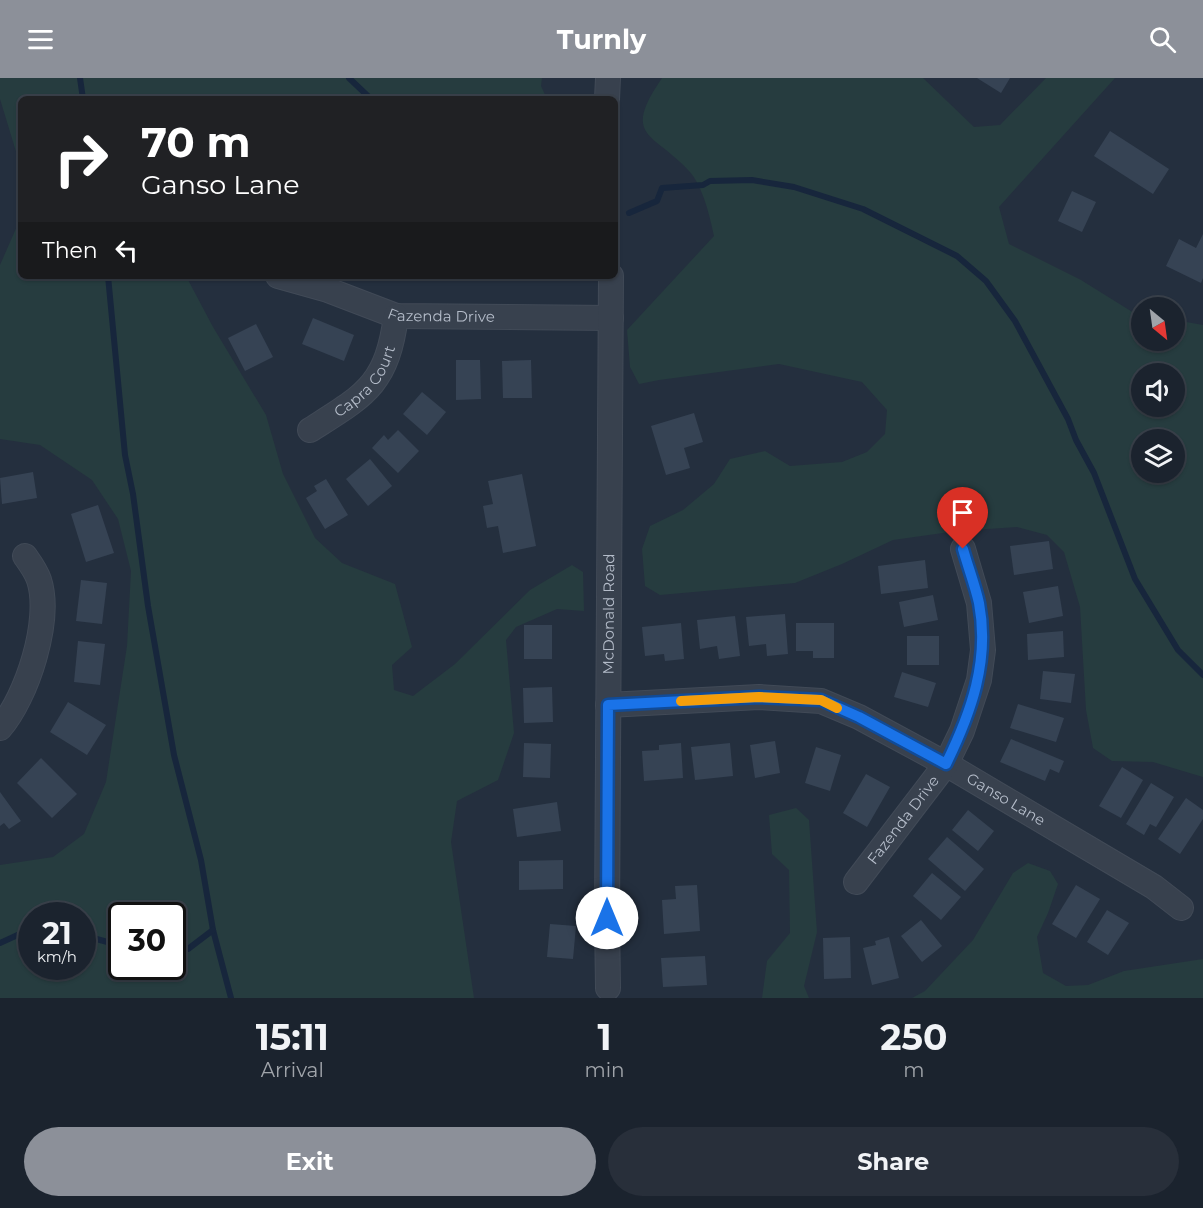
<!DOCTYPE html>
<html lang="en">
<head>
<meta charset="utf-8">
<style>
  :root { --surface:#1b232e; --page:#282f3a; --text:#f1f3f6; --muted:#a0a4aa; --line:#39404a; --accent:#8c9099 }
  body { margin:0; font-family:Montserrat,sans-serif; background:var(--page); color:var(--text); height:100vh; display:flex; flex-direction:column; font-size:22px; white-space:nowrap }
  * { box-sizing:border-box; margin:0 }
  p { font-size:20px; color:var(--muted) }
  .icon { flex:none; width:33px; height:33px; fill:none; stroke:currentColor; stroke-width:2; stroke-linecap:round; stroke-linejoin:round }
  .map { position:relative; height:920px; overflow:hidden }
  .drawer { display:flex; flex-direction:column; background:var(--surface); flex:1 }
  .drawer>* { flex:none }
  .banner { position:absolute; left:18px; top:18px; width:600px; height:183px; border-radius:9px; box-shadow:0 2px 4px #0004,0 0 0 2px var(--line); background:#202124; color:#fff; overflow:hidden }
  .needle { width:39px; rotate:151deg }
  .fabs { position:absolute; left:1131px; top:219px; display:grid; gap:12px }
  .fabs a { display:grid; place-items:center; width:54px; height:54px; border-radius:50%; background:var(--surface); box-shadow:0 2px 4px #0004,0 0 0 2px var(--line); font-size:30px }
  .speed { position:absolute; left:18px; top:824px; display:flex; gap:12px; font-size:30px; font-weight:700; text-align:center }
  .speed>* { display:grid; place-content:center; width:78px; height:78px; border-radius:50%; background:var(--surface); box-shadow:0 2px 4px #0004,0 0 0 2px var(--line); line-height:1 }
  .speed small { font-size:15px; font-weight:400 }
  .speed .limit { border:3px solid #111; border-radius:9px; background:#fff; color:#111 }
  .pin { position:absolute; display:grid; place-items:center; width:51px; height:51px; color:#fff; margin:-62px -26px; border-radius:50% 50% 50% 0; rotate:-45deg; box-shadow:0 0 6px #0007 }
  .pin .icon { rotate:45deg }
  .me { position:absolute; width:66px; margin:-33px; rotate:0deg; stroke-linejoin:round; filter:drop-shadow(0 0 4px #0008) }
  .turn { display:flex; align-items:center; gap:21px; height:126px; padding:0 24px; font-size:27px }
  .turn .icon { width:78px; height:78px; stroke-width:2.5 }
  .turn b { display:block; font-size:42px; line-height:51px }
  .then { display:flex; align-items:center; height:57px; padding:0 24px; background:#0003; gap:12px; font-size:22px }
  .eta { display:flex; justify-content:space-evenly; align-items:center; height:102px; text-align:center }
  .eta b { font-size:36px; font-weight:700; line-height:42px }
  .button { display:flex; gap:12px; margin-top:auto; padding:12px 24px }
  .button a { flex:1; height:69px; border-radius:36px; background:var(--accent); color:#fff; font-size:24px; font-weight:700; line-height:69px; text-align:center }
  .button a+a { background:var(--page); color:var(--text) }
  header { display:flex; justify-content:space-between; align-items:center; height:78px; padding:0 24px; background:var(--accent); color:#fff; font-size:27px; font-weight:700 }
  .map>svg:first-child { display:block }
  .green { fill:#263c3f; fill-rule:evenodd }
  .lines { fill:none; stroke-linecap:round; stroke-linejoin:round }
  .stream { stroke:#17263c; stroke-width:6 }
  .building { fill:#364354 }
  .minor-casing { stroke:#414a57; stroke-width:26 }
  .minor { stroke:#38414e; stroke-width:24 }
  .route-casing { stroke:#114b97; stroke-width:15 }
  .route { stroke:#1a73e8; stroke-width:10 }
  .slow { stroke:#f59e0b; stroke-width:10 }
  .labels { text-anchor:middle; stroke-width:6; stroke-linejoin:round; paint-order:stroke }
  .street-label { font-size:15px; fill:#b4bcc9; stroke:#1d2633 }
</style>
</head>
<body>
<header><svg class="icon" aria-label="menu" viewBox="0 0 24 24"><path d="M4 6h16M4 12h16M4 18h16"/></svg>Turnly<svg class="icon" aria-label="search" viewBox="0 0 24 24"><circle cx="10" cy="10" r="6"/><path d="M15 15l6 6"/></svg></header>
<div class="map">
<svg width="1203" height="920" viewBox="0 0 1203 920">
  <rect width="100%" height="100%" fill="#242f3e"/>
  <!-- green -->
  <g class="green">
    <path d="M0 0H542L541 8 547 21H21V90L0 21Z"/>
    <path d="M662 0H923L974 49 1000 47 1046 0H1115L999 129 1009 166 1081 202 1134 235 1141 236 1142 262H1174L1175 242 1203 247V699L1153 684 1112 683 1093 670 1086 632 1080 529 1064 474 1047 457 1017 449 957 453 893 462 842 486 795 505 660 517 645 508 642 471 650 448 683 432 714 406 730 381 765 373 790 388 842 384 867 374 885 356 887 332 862 304 779 286 659 302 639 306 630 289 627 252 714 158C710 139 703 108 689 93 653 54 621 60 662 0ZM1142 296H1174V328H1142ZM1142 362H1174V394H1142Z"/>
    <path d="M21 96V198H186L213 249 266 337 283 396 315 460 342 485 395 506 412 569 392 587 394 612 413 618 455 586 530 512 572 487 583 494 584 533 557 531 516 549 506 562 514 655 498 702 457 723 451 764 474 920H0V787L53 779 84 756 106 704 127 568 131 493 118 441 92 402 40 367 0 361V187L18 146ZM32 837H82V888H32ZM122 837H172V888H122Z"/>
    <path d="M796 730 809 742 817 854 804 908 809 920H762L767 883 790 855 789 792 772 776 769 737Z"/>
    <path d="M1028 785 1050 793 1058 806 1048 835 1037 859 1043 895 1066 908 1088 907 1124 893 1203 881V920H912L925 913 973 862 1013 795Z"/>
  </g>
  <g class="lines">
    <!-- stream -->
    <g class="stream">
      <path d="M80 0 83 21"/>
      <path d="M349 0 371 21"/>
      <path d="M629 135 657 123 662 110 703 107 710 103 752 102 794 109 863 131 957 178 986 203 1015 243 1068 341 1076 362 1094 395 1135 501 1178 572 1203 597"/>
      <path d="M108 198 125 377 133 416 148 528 174 677 201 782 213 852 231 920"/>
      <path d="M82 857 122 868"/>
      <path d="M0 865 22 855H32"/>
      <path d="M172 874 188 871 213 852"/>
    </g>
  </g>
  <!-- building -->
  <g class="building">
    <path d="M977 0H1010L1001 15Z"/>
    <path d="M1110 53 1169 91 1153 116 1094 78Z"/>
    <path d="M1072 113 1096 124 1082 154 1058 143Z"/>
    <path d="M1203 156V200L1201 205 1166 188 1179 161 1196 170Z"/>
    <path d="M313 240 354 257 344 283 302 266Z"/>
    <path d="M256 246 273 279 245 293 228 260Z"/>
    <path d="M456 282H480L481 321 456 322Z"/>
    <path d="M531 282 532 320H503L502 283Z"/>
    <path d="M422 314 446 334 427 357 403 336Z"/>
    <path d="M694 335 703 364 684 370 690 390 666 397 651 348Z"/>
    <path d="M398 352 419 373 398 395 372 370 384 357 388 362Z"/>
    <path d="M370 381 392 408 368 428 346 401Z"/>
    <path d="M33 394 37 420 2 426 0 400Z"/>
    <path d="M522 396 536 468 503 475 498 448 487 450 483 428 493 426 488 403Z"/>
    <path d="M326 401 348 437 325 451 306 420 317 413 314 408Z"/>
    <path d="M98 427 114 475 86 484 71 436Z"/>
    <path d="M1049 463 1053 491 1014 497 1010 468Z"/>
    <path d="M925 482 928 510 881 516 878 488Z"/>
    <path d="M81 502 107 505 102 546 76 543Z"/>
    <path d="M1058 508 1063 538 1029 545 1023 514Z"/>
    <path d="M933 517 938 542 904 549 899 524Z"/>
    <path d="M785 536 788 576 767 578 766 566 749 568 746 539Z"/>
    <path d="M735 538 740 578 719 581 717 568 700 571 697 542Z"/>
    <path d="M681 545 684 581 665 583 664 576 645 578 642 549Z"/>
    <path d="M796 545H834V580H813V573H796Z"/>
    <rect x="524" y="547" width="28" height="34"/>
    <path d="M1063 553 1064 579 1028 582 1027 556Z"/>
    <rect x="907" y="558" width="32" height="29"/>
    <path d="M78 563 105 566 100 607 74 604Z"/>
    <path d="M1043 593 1075 596 1071 625 1040 621Z"/>
    <path d="M902 594 936 605 928 629 894 619Z"/>
    <path d="M552 609 553 644 524 645 523 610Z"/>
    <path d="M68 624 106 647 87 677 50 654Z"/>
    <path d="M1018 626 1064 640 1056 664 1010 650Z"/>
    <path d="M1011 661 1064 683 1059 695 1050 691 1045 703 1000 684Z"/>
    <path d="M775 663 780 695 755 700 750 667Z"/>
    <path d="M524 665 551 666 550 700 523 699Z"/>
    <path d="M681 665 683 700 644 703 642 673 659 672V667Z"/>
    <path d="M730 665 733 698 695 702 691 669Z"/>
    <path d="M816 669 841 677 830 713 805 705Z"/>
    <path d="M41 680 77 716 52 740 17 705Z"/>
    <path d="M1122 689 1143 702 1121 740 1099 728Z"/>
    <path d="M866 696 890 709 867 749 843 735Z"/>
    <path d="M1151 705 1174 719 1156 749 1150 746 1144 757 1126 746Z"/>
    <path d="M0 714 21 743 9 751 4 745 0 748Z"/>
    <path d="M1186 720 1203 732V741L1180 776 1158 761Z"/>
    <path d="M557 724 561 753 517 759 513 731Z"/>
    <path d="M968 732 994 753 978 773 952 752Z"/>
    <path d="M947 759 984 791 965 813 928 781Z"/>
    <path d="M563 782V811L519 812V783Z"/>
    <path d="M932 795 961 819 941 842 913 818Z"/>
    <path d="M697 807 700 853 664 856 662 822 676 821 675 808Z"/>
    <path d="M1076 807 1100 821 1076 860 1052 846Z"/>
    <path d="M1107 832 1129 845 1108 877 1087 864Z"/>
    <path d="M921 842 942 868 922 884 901 858Z"/>
    <path d="M550 846 576 848 573 881 547 879Z"/>
    <path d="M850 859 851 900 824 901 823 860Z"/>
    <path d="M889 859 899 900 872 907 863 870 876 867 875 863Z"/>
    <path d="M705 878 707 907 663 909 661 880Z"/>
  </g>
  <g class="lines">
    <defs>
      <g id="minor">
        <path d="M607 21 608 0"/>
        <path id="s1" d="M278 198 328 212 396 238 611 240"/>
        <path id="s2" d="M310 352C365 317 387 307 396 238"/>
        <path id="s3" d="M608 627 759 619 821 623 859 639 946 686 1154 809 1181 830"/>
        <path d="M0 650C27 619 52 542 39 502 36 493 30 485 25 478"/>
        <path id="s4" d="M856 804 946 686 962 653 979 602 983 572 979 525 963 471"/>
        <path id="s5" d="M608 910 607 840 611 198"/>
      </g>
    </defs>
    <!-- minor casing -->
    <use href="#minor" class="minor-casing"/>
    <!-- minor -->
    <use href="#minor" class="minor"/>
  </g>
  <g class="lines">
    <defs>
      <path id="route" d="M607 840 608 627 759 619 821 622 859 639 946 686C971 635 990 583 979 525 975 507 968 489 963 471"/>
    </defs>
    <!-- route casing -->
    <use href="#route" class="route-casing"/>
    <!-- route -->
    <use href="#route" class="route"/>
    <!-- slow -->
    <path class="slow" d="M681 623 759 619 821 622 837 630"/>
  </g>
  <g class="labels">
    <!-- street labels -->
    <g class="street-label">
      <text dy="5" stroke="none"><textPath href="#s1" startOffset="170">Fazenda Drive</textPath></text>
      <text dy="5" stroke="none"><textPath href="#s2" startOffset="75">Capra Court</textPath></text>
      <text dy="5" stroke="none"><textPath href="#s5" startOffset="374">McDonald Road</textPath></text>
      <text dy="5" stroke="none"><textPath href="#s3" startOffset="423">Ganso Lane</textPath></text>
      <text dy="5" stroke="none"><textPath href="#s4" startOffset="78">Fazenda Drive</textPath></text>
    </g>
  </g>
</svg>
<div class="fabs">
<a><svg class="needle" viewBox="-14 -14 28 28"><path d="M0-13l5 13h-10z" fill="#e53935"/><path d="M0 13l5-13h-10z" fill="#a0a4aa"/></svg></a>
<a><svg class="icon" aria-label="sound" viewBox="0 0 24 24"><path d="M4 9h4l5-4v14l-5-4H4zM17 9q2 3 0 6"/></svg></a>
<a><svg class="icon" aria-label="layers" viewBox="0 0 24 24"><path d="M12 4l9 5-9 5-9-5zM3 14l9 5 9-5"/></svg></a>
</div>
<div class="speed"><div>21<small>km/h</small></div><div class="limit">30</div></div>
<div class="pin" style="left:963px;top:471px;background:#d93025"><svg class="icon" aria-label="arrive" viewBox="0 0 24 24"><path d="M6 21V4h12l-3 4 3 4H6"/></svg></div>
<svg class="me" style="left:607px;top:840px" viewBox="-20 -20 40 40"><circle r="19" fill="#fff"/><path d="M0-13L10 11 0 6-10 11z" fill="#1a73e8"/></svg>
<div class="banner">
<div class="turn"><svg class="icon" aria-label="right" viewBox="0 0 24 24"><path d="M7 20v-9h11M14 6l5 5-5 5"/></svg><div><b>70 m</b>Ganso Lane</div></div>
<div class="then">Then<svg class="icon" aria-label="left" viewBox="0 0 24 24"><path d="M17 20v-9H6M10 6l-5 5 5 5"/></svg></div>
</div>
</div>
<section class="drawer">
<div class="eta">
<div><b>15:11</b><p>Arrival</p></div>
<div><b>1</b><p>min</p></div>
<div><b>250</b><p>m</p></div>
</div>
<div class="button"><a>Exit</a><a>Share</a></div>
</section>
</body>
</html>
